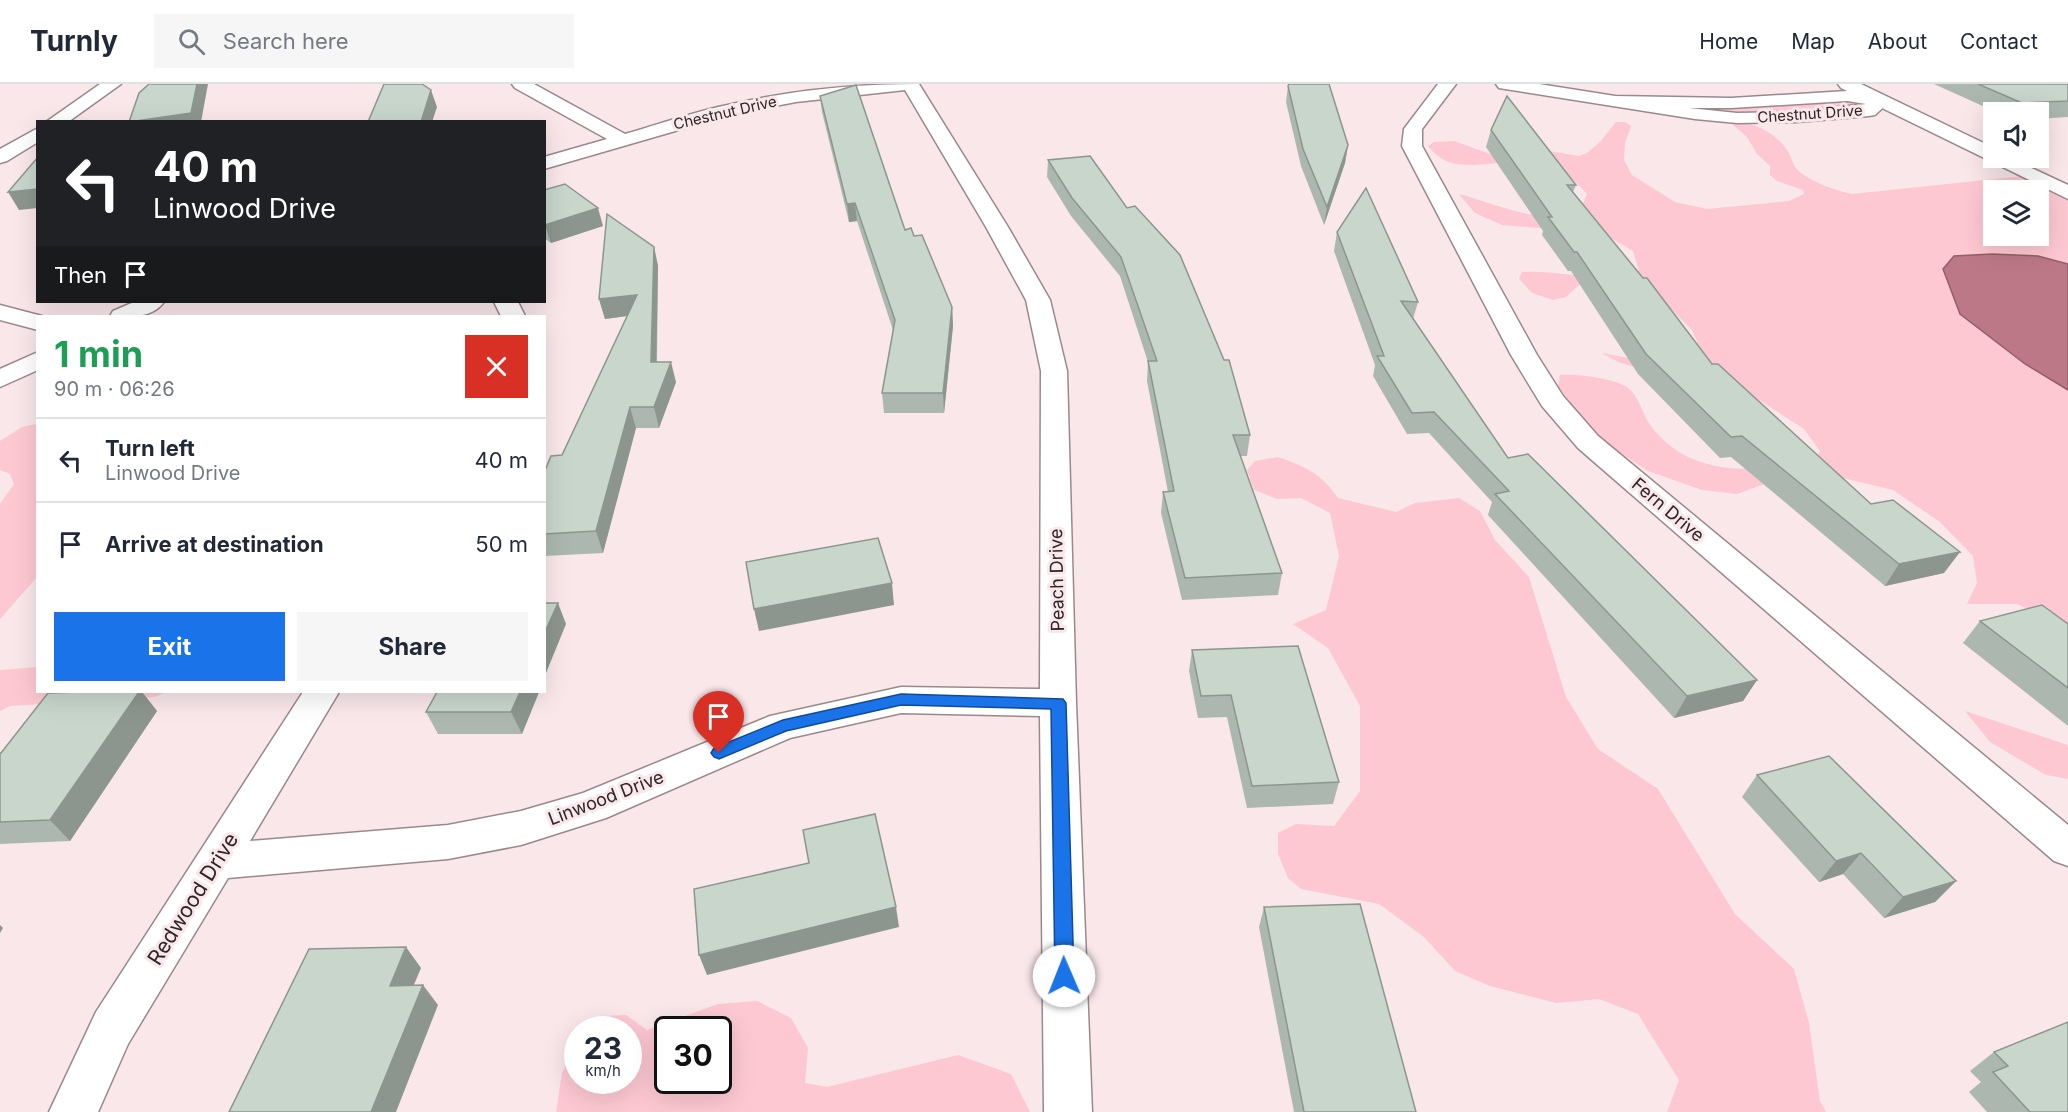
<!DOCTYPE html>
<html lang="en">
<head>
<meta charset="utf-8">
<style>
  :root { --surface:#fff; --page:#f6f6f7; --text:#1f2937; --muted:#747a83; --line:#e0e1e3; --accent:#1a73e8 }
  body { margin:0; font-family:Inter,sans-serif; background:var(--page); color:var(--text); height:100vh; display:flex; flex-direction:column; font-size:22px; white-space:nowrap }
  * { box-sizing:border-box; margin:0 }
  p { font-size:20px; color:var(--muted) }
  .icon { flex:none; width:33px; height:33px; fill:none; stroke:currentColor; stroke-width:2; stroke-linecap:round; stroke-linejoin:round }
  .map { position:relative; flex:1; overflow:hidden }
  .sheet { position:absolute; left:36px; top:231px; width:510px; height:378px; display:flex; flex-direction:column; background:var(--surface); border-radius:0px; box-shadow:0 6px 24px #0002 }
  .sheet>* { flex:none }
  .banner { position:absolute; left:36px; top:36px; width:510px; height:183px; border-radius:0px; box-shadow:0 6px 24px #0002; background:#202124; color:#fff; overflow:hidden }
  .fabs { position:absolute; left:1983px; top:18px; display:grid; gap:12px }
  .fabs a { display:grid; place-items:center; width:66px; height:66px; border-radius:0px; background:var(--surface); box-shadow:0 6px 24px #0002; font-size:30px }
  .speed { position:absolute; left:564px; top:932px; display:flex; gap:12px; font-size:30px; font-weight:700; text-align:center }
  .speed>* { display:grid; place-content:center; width:78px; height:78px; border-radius:50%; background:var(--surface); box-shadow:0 6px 24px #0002; line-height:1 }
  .speed small { font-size:15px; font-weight:400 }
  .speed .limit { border:3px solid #111; border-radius:9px; background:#fff; color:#111 }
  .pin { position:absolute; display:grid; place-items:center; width:51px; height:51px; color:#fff; margin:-62px -26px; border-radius:50% 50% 50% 0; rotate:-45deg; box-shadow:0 0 6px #0007 }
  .pin .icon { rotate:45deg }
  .me { position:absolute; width:66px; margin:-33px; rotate:359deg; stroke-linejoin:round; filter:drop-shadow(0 0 4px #0008) }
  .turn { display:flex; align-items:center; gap:21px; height:126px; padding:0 18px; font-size:27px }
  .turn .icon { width:78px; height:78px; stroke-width:2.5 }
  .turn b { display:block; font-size:42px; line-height:51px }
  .then { display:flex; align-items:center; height:57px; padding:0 18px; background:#0003; gap:12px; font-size:22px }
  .round { display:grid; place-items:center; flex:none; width:63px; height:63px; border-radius:0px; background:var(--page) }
  .summary { display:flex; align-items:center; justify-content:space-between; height:102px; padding:0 18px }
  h1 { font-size:36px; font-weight:700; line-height:45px; color:#1e9e55 }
  .cta { display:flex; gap:12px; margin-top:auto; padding:12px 18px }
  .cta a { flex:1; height:69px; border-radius:0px; background:var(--accent); color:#fff; font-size:24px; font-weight:700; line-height:69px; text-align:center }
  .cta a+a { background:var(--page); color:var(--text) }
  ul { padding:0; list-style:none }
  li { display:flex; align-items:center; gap:18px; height:84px; padding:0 18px; border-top:2px solid var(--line) }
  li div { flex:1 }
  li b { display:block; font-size:22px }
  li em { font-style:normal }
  header { display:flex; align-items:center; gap:36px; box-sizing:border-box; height:84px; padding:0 30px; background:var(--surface); border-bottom:2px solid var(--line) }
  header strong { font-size:28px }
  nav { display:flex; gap:33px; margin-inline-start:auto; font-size:21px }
  .search { width:420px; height:54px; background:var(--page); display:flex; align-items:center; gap:15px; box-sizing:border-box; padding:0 21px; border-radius:0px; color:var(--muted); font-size:22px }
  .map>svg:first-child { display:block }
  .green { fill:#fdc8d2; fill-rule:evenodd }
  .water { fill:#bd7887; stroke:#925f6a; stroke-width:1.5 }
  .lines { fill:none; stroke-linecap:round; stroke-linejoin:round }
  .street-casing { stroke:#9a898c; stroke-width:3 }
  .secondary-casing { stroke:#9a898c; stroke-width:3 }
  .street { fill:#fff; fill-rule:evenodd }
  .secondary { fill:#fff; fill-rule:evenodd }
  .wall { fill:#acb8af }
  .shaded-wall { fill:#8c968f }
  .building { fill:#c8d6cc; stroke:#8c968f; stroke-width:1.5 }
  .route { fill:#1a73e8; stroke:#114b97; stroke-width:1.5 }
  .labels { text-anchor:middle; stroke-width:6; stroke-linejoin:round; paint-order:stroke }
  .far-street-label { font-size:15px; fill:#2c2527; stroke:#f9e7ea }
  .street-label { font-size:18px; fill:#2c2527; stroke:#f9e7ea }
  .near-street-label { font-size:21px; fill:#2c2527; stroke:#f9e7ea }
</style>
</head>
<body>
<header>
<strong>Turnly</strong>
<div class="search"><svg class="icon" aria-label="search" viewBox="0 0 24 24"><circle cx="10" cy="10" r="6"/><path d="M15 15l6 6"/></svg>Search here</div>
<nav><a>Home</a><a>Map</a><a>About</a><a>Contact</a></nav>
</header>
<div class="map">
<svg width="2068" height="1028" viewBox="0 0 2068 1028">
  <rect width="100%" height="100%" fill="#f9e7ea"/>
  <!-- green -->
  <g class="green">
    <path d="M1881 17 1869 27 1737 34 1653 19Z"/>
    <path d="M1616 38H1625L1631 42 1625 59 1624 76 1632 91 1675 118 1707 125 1789 117 1804 110 1803 106 1777 97 1770 91V82L1757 70 1747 53 1731 39C1751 36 1776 49 1787 66 1793 74 1792 83 1801 89 1817 100 1834 106 1852 110L2033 91 2068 108V543L2017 520H1967L1977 499 1973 472 1940 438 1893 406 1830 391 1778 395 1737 410 1702 406 1648 387 1596 353 1558 302 1560 291C1578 290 1611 294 1627 303 1637 310 1641 324 1646 334 1655 351 1676 369 1693 375 1735 392 1772 383 1815 378L1820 367 1804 345 1728 296 1651 288 1618 278 1602 269 1634 275 1701 266 1692 246 1665 219 1603 199 1579 201 1566 213 1553 216 1532 209 1519 195 1522 188C1561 186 1601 200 1639 187L1633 167 1602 149 1502 141 1475 129 1459 110C1482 116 1506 126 1528 130 1545 134 1564 129 1580 126L1587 110C1576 98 1563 85 1547 80 1509 67 1456 100 1428 62L1434 58 1454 57 1496 72 1549 67 1579 72 1587 69 1600 58ZM1994 106H2038V152H1994Z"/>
    <path d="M37 340V493L0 535V420L14 400 10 390 0 386V357L22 343Z"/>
    <path d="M1278 373C1306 383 1321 389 1338 414L1396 428 1415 419 1459 414 1480 427 1495 456 1529 493 1566 613 1598 665 1658 705 1735 830 1794 885 1809 939 1820 1017 1826 1028H1667L1679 996 1638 930 1599 915 1556 919 1490 902 1455 887 1424 853 1379 820 1301 805 1288 794 1278 770V749L1296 740 1334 742 1360 707V622L1328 564 1293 540 1326 526 1339 472 1330 429 1301 414 1277 415 1254 406 1247 386 1255 377Z"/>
    <path d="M37 583 38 608H167L154 613 10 622 0 627V586Z"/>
    <path d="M1965 627 2068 661V695L2046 691 1990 658Z"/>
    <path d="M757 917 791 934 808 964 805 999 827 1003 958 971 1011 990 1030 1028H556L562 989 577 961 578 996H628V945H588L602 932 626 931 647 946 718 920ZM668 945H718V996H668Z"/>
  </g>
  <!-- water -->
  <path class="water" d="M1992 170 2038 172 2068 180V306L2025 280 1960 230 1943 185 1954 172Z"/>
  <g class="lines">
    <defs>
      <g id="street">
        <path d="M100 0H121L68 38H46Z"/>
        <path d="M512 0H534L625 50C660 40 696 27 732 20 794 6 855 0 919 0L1008 143 1050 216 1067 287 1076 619 1092 1028H1044L1040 632 901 629 790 654 606 734 521 761 448 775 228 794 128 960 98 1028H49L96 928 303 608H339L250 757 448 741 521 727 583 709 770 632 901 603 1040 605 1041 287 1026 216 986 143 905 6 796 18 734 30 544 85V73L607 55 515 4Z"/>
        <path d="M1438 0H1456L1422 45V62L1537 271 1563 312 1598 352 2068 741V782L2054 777 1578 364 1542 322 1511 271 1402 62 1404 45Z"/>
        <path d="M1496 0H1539L1615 12 1731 14 1847 7 1887 13 1890 17 1875 31 1869 32 1797 38 1737 39 1695 35 1505 5 1499 4ZM1847 17 1866 20 1797 28 1737 29 1689 24H1731Z"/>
        <path d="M38 44V58L7 77 0 79V65Z"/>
        <path d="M134 218H164C153 234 127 234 110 232L113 227Z"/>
        <path d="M494 218H518L525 232H501Z"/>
        <path d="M0 221 42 232H38V246L0 236Z"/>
        <path d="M38 268V286L0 303V285Z"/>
      </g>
      <path id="secondary" d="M1838 0H1861L1994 64V74H2010L2068 101V115L1841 4Z"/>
    </defs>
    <!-- street casing -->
    <use href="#street" class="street-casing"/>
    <!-- secondary casing -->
    <use href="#secondary" class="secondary-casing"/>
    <!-- street -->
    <use href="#street" class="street"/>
    <!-- secondary -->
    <use href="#secondary" class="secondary"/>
  </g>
  <!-- wall -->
  <g class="wall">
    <path d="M1934 0H2068V33L2038 35V28H1996Z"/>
    <path d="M1288 2 1348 61 1345 79 1324 141 1301 82 1286 18Z"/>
    <path d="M820 12 905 146 914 152 952 223 953 242 944 329H884L882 309 893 246 857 137 849 138 822 28Z"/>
    <path d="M1491 46 1576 101 1573 108 1712 280 1944 489 1885 502 1731 373 1720 374 1638 290 1571 187H1568L1542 151 1543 147 1486 63Z"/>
    <path d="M1090 72 1250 351 1247 372H1240L1282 489 1278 511 1182 516 1161 429 1163 408H1168L1147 297 1148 278 1120 192 1071 132 1047 93 1048 76Z"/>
    <path d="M544 106 603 142 551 159 544 154Z"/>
    <path d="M1337 148 1418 218 1413 235 1508 374 1757 596 1743 617 1674 634 1488 431 1492 418 1429 349 1407 350 1373 292 1375 281 1334 167Z"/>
    <path d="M654 163 658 182 657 278 676 298 659 344H636L603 469 544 472V389L562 371 627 232 605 235 599 215Z"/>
    <path d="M1980 537 2068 540V642L1963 559Z"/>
    <path d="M1192 566 1339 698 1333 720 1247 724 1227 633 1198 634 1189 587Z"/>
    <path d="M82 608H142L157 627 70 757 0 760V669Z"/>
    <path d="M539 608 522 650H438L426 628Z"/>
    <path d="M1757 691 1956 797 1935 818 1884 834 1843 790 1819 798 1742 713Z"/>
    <path d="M1264 823 1416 1028H1294L1259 843Z"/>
    <path d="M1994 968 2068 1028H1987L1969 1008 1981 998 1970 987Z"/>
  </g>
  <!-- shaded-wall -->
  <g class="shaded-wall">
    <path d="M197 0H208L201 38H129Z"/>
    <path d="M431 6 437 23 432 38H421Z"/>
    <path d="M1348 61 1345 79 1324 141 1327 123Z"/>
    <path d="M38 105V124L19 126 8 108Z"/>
    <path d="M855 119 857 137 849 138 847 120Z"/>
    <path d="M598 124 603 142 551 159 545 141Z"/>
    <path d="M654 163 658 182 656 298 651 278Z"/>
    <path d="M637 211 642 230 605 235 599 215Z"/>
    <path d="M952 223 953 242 944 329 943 309Z"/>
    <path d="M671 278 676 298 659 344 654 323Z"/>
    <path d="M630 323 636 344 603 469 596 447Z"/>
    <path d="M1960 468 1944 489 1885 502 1899 480Z"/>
    <path d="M892 499 894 521 759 547 754 525Z"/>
    <path d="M558 519 566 540 544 594V550Z"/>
    <path d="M1757 596 1743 617 1674 634 1687 612Z"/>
    <path d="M139 608H142L157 627 70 757 50 736Z"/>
    <path d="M520 608H539L522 650 511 628Z"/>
    <path d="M1861 769 1843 790 1819 798 1836 777Z"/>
    <path d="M1956 797 1935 818 1884 834 1903 813Z"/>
    <path d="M896 823 899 843 707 891 699 871Z"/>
    <path d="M0 841 3 844 0 849Z"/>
    <path d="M406 863 421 884 405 922 390 902Z"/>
    <path d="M423 901 438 921 396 1028H371Z"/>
  </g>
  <!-- building -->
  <g class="building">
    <path d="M149 0H197L191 29 129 38 139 9Z"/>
    <path d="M384 0H422L431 6 421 38H368Z"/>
    <path d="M1289 0H1329L1348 61 1327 123 1303 65 1288 2Z"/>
    <path d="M1978 0H2068V17L2022 19Z"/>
    <path d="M856 1 905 146 911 144 914 152 922 151 952 223 943 309H882L895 236 855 119 847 120 820 12Z"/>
    <path d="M1507 12 1576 101H1567L1643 194H1647L1712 280H1718L1871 420 1893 416 1960 468 1899 480 1742 352 1731 353 1646 270 1577 168H1574L1548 133H1552L1491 46Z"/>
    <path d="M1090 72 1127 124 1135 122 1180 171 1224 276H1229L1250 351H1233L1282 489 1185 494 1163 408 1174 407 1148 277H1157L1121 173 1072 114 1048 76Z"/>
    <path d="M38 73V105L8 108Z"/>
    <path d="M565 100 598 124 545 141 544 106Z"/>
    <path d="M1366 104 1418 218 1401 217 1508 374 1528 370 1757 596 1687 612 1495 410 1509 407 1434 328 1412 329 1377 272H1384L1337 148Z"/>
    <path d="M607 130 654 163 651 278H671L654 323H630L596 447 544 450V389L551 372 562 371 637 211 599 215Z"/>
    <path d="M878 454 892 499 754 525 746 478Z"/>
    <path d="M544 519H558L544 550Z"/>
    <path d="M2042 521 2068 540V604L1980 537Z"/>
    <path d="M1298 562 1339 698 1252 702 1231 611 1201 612 1192 566Z"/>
    <path d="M82 608H139L50 736 0 738V669H1L48 609Z"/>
    <path d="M437 608H520L511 628H426Z"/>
    <path d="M1829 672 1956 797 1903 813 1861 769 1836 777 1757 691Z"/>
    <path d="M875 730 896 823 699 871 694 805 809 779 803 746Z"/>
    <path d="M1360 820 1416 1028H1304L1264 823Z"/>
    <path d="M406 863 390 902 423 901 371 1028H229L309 865Z"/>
    <path d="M2068 938V1028H2030L1993 988 2008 982 1994 968Z"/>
  </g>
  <!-- route -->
  <path class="route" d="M901 610 1063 615 1066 619 1074 892 1071 898 1064 900 1058 898 1055 892 1051 625 901 621 786 647 719 675 714 673 711 669 714 664 783 636Z"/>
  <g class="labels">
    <!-- far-street labels -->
    <g class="far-street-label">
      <text transform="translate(725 29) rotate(-13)" y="5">Chestnut Drive</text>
      <text transform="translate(1810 30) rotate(-4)" y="5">Chestnut Drive</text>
    </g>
    <!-- street labels -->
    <g class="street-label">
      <text transform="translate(1668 426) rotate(40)" y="6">Fern Drive</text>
      <text transform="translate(1057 496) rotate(-91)" y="6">Peach Drive</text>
      <text transform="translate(606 714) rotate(-21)" y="6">Linwood Drive</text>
    </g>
    <!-- near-street labels -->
    <g class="near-street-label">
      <text transform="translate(193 815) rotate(-58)" y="7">Redwood Drive</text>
    </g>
  </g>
</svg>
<div class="fabs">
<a><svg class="icon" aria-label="sound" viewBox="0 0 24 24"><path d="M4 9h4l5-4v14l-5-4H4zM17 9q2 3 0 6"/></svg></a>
<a><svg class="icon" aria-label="layers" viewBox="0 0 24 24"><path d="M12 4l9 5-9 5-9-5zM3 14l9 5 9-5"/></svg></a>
</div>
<div class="speed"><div>23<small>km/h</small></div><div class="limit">30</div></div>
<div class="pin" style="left:719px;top:669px;background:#d93025"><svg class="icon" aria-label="arrive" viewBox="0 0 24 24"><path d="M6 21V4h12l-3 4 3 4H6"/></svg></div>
<svg class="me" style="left:1064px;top:892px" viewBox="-20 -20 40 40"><circle r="19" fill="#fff"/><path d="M0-13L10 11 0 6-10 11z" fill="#1a73e8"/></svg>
<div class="banner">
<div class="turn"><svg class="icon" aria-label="left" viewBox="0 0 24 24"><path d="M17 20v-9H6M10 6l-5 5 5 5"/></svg><div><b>40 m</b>Linwood Drive</div></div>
<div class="then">Then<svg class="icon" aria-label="arrive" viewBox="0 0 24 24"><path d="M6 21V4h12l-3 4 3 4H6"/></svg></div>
</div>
<section class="sheet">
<div class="summary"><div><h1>1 min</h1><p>90 m · 06:26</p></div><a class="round" style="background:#d93025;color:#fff"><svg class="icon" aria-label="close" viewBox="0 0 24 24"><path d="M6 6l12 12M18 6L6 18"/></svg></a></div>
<ul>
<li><svg class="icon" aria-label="left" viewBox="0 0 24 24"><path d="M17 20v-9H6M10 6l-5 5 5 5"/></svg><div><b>Turn left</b><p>Linwood Drive</p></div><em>40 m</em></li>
<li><svg class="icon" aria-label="arrive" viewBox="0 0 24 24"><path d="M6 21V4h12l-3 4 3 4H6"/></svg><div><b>Arrive at destination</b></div><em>50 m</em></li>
</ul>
<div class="cta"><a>Exit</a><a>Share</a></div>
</section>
</div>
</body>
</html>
